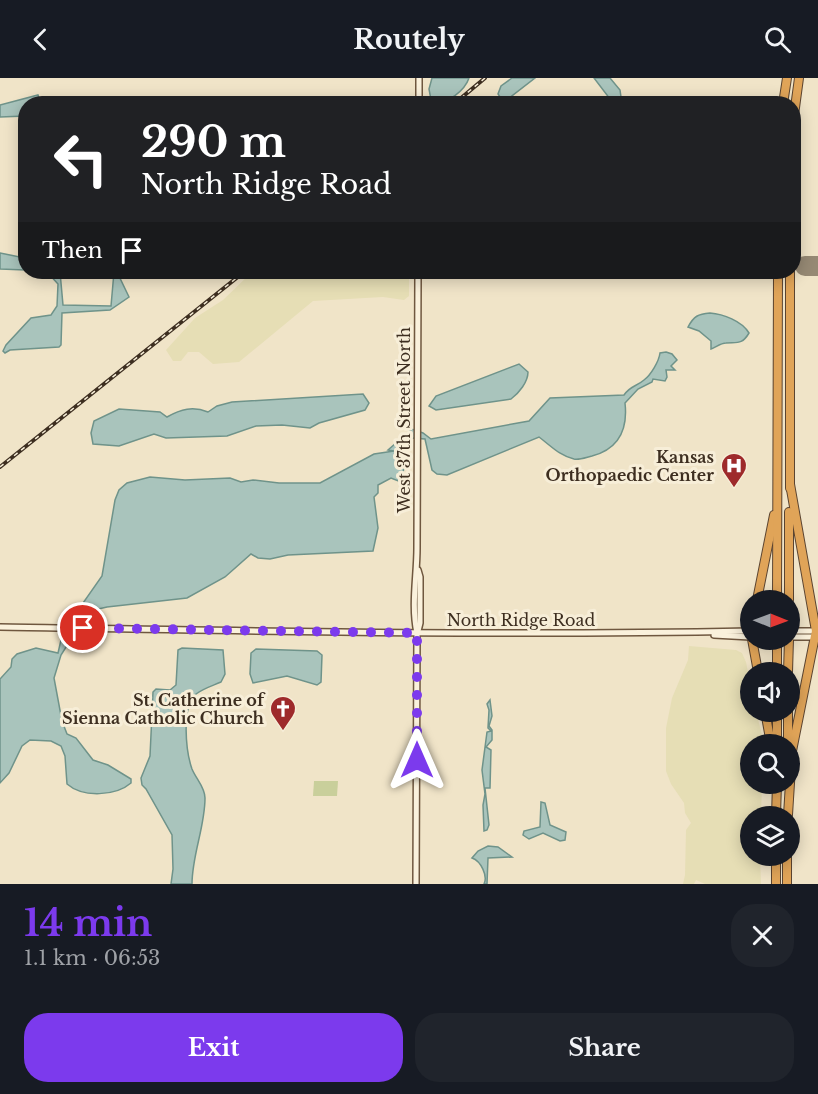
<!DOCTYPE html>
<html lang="en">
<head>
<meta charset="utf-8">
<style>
  :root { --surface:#171b24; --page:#20242c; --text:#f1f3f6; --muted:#9ea1a6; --accent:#7c3aed }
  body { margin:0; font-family:"Libre Baskerville",serif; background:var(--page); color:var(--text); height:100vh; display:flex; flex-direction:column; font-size:22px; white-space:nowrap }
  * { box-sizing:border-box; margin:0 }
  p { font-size:20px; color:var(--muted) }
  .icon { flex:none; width:33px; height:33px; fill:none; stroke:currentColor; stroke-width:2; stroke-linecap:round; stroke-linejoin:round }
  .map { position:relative; height:806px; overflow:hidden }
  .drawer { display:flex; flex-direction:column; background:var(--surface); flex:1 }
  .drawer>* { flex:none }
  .banner { position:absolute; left:18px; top:18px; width:783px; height:183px; border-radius:24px; box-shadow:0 3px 15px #0003; background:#202124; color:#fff; overflow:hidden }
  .needle { width:39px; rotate:91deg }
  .fabs { position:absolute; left:740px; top:512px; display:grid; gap:12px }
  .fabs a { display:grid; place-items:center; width:60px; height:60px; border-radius:50%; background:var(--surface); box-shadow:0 3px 15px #0003; font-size:30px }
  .pin { position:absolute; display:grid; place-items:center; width:51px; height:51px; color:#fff; margin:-26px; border:3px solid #fff; border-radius:50%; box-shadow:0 2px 6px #0007 }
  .me { position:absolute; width:66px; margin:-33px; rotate:0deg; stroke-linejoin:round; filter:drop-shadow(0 0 4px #0008) }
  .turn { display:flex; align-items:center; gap:21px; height:126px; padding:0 24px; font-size:27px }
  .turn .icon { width:78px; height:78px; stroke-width:2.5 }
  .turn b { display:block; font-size:42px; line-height:51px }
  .then { display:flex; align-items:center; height:57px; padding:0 24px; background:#0003; gap:12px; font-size:22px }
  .round { display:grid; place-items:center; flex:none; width:63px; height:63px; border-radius:24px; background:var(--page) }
  .overview { display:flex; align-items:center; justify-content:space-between; height:102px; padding:0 24px }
  h1 { font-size:36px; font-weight:700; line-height:45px; color:var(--accent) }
  .primary-button { display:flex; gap:12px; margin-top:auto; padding:12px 24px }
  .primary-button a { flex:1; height:69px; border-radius:24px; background:var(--accent); color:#fff; font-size:24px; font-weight:700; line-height:69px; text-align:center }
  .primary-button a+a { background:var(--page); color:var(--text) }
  header { display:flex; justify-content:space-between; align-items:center; height:78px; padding:0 24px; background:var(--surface); font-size:27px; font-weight:700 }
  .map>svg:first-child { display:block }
  .farmland { fill:#e6deb5 }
  .green { fill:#c9cf9b }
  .water { fill:#a9c4bc; stroke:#6f938a; stroke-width:1.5 }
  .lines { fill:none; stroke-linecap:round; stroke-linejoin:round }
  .runway { stroke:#968974; stroke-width:20 }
  .secondary-casing { stroke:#6f573f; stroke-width:8 }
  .highway-casing { stroke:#5b4430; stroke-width:10 }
  .secondary { stroke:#faf1dc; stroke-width:5 }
  .highway { stroke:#e0a458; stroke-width:8 }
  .rail-casing { stroke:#3d2e20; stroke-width:4 }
  .rail { stroke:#f7eed8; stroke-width:1.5; stroke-dasharray:4.5; stroke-linecap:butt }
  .route { stroke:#7c3aed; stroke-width:10; stroke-dasharray:0 18 }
  .labels { text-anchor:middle; stroke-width:6; stroke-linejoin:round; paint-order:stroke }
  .street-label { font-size:16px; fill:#3d2e20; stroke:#f7eed8 }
  .poi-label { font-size:16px; font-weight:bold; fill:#3d2e20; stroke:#f7eed8; text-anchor:end }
</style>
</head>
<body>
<header><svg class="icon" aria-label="back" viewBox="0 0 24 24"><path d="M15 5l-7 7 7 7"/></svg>Routely<svg class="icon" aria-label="search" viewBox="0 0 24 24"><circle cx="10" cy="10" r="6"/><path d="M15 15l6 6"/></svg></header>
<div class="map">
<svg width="818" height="806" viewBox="0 0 818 806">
  <rect width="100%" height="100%" fill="#f0e4c8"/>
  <!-- farmland -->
  <g class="farmland">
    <path d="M252 194H409V218L404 222 383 219 313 223 239 284 213 286 199 274H188L181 283H173L166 272 195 240 223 222Z"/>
    <path d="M689 568 736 572 742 575 746 584 750 604V633H756L762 657 760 666H750V705H762L761 738H750V777H760L761 806H705L696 802 694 806H683L685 797 686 752 691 745 685 735 684 725 671 706 666 693V650L672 620 688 582Z"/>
  </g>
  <!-- green -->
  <path class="green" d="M314 703H338L337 718H313Z"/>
  <!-- water -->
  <g class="water">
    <path d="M432 0H469C465 12 448 26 434 25L431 22 429 11Z"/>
    <path d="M512 0H535L508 21 500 19 498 16 501 8Z"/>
    <path d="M594 0H610L620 12 621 19 613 23 610 21Z"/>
    <path d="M38 17 41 25 26 26 25 38 0 39V27Z"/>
    <path d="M0 175 25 180V192L0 191Z"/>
    <path d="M47 194H60L63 227 111 228 114 194H117L129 219 110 232 62 235 61 267 59 269 10 272 5 275 3 273 6 267 31 240 51 237 57 228 58 206Z"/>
    <path d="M710 235C723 236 742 243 749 255 742 267 737 264 726 265 721 265 716 269 711 271V263L699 253 688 249C694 238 698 236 710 235Z"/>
    <path d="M666 274 672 276 677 282 671 288 675 292H666L667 299 665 303 653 301 652 304 638 311 625 325C628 352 618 371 592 378 587 379 580 382 574 381 560 378 551 368 539 359L447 397 437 396 432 392 425 361 412 360 400 370 405 385 401 404 391 400 378 407V415L374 419 378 450 373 473 288 477 270 481 258 480 251 476 225 499 187 520 107 529 94 532 83 542 61 577 54 600 62 643 67 656 76 660 93 682 108 687 131 701V705C116 718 83 720 67 706L65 678 61 668 51 663 30 662 22 668 9 695 0 705V601L11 589 12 581 17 576 36 570 58 575 61 562 74 543 76 535 102 498 115 422 119 412 127 405 150 399 185 402 230 400 241 404 253 402 279 405H320L374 376 394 373 388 372 412 351 423 355 431 361 529 343 550 320 624 317C631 307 636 309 644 302 651 297 659 283 660 275Z"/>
    <path d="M519 286 528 294C528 304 519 315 511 321L436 332 429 328 436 318Z"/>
    <path d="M363 316 369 325 365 332 319 345 310 350 282 347 256 348 227 358 166 360 154 356 119 368 93 366 91 355 94 343 119 331 160 334 167 339C181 331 193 328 208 334L217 328 232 324Z"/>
    <path d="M182 570 223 572 225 596 221 604C212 608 204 610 196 616 181 629 186 674 192 691 196 701 205 709 205 720 205 749 192 777 192 806H171L173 791 172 757 146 711 142 707 141 700 150 678 153 614 156 611 170 612 176 607 178 572Z"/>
    <path d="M256 571 317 573 322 577 321 604 317 607 287 598 253 605 250 596 251 575Z"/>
    <path d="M490 622 492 638 489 648 492 652V662L486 669 491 672 490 710H485L489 747 487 752 484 753 483 727 485 716 482 692 487 654 491 653 488 650 489 632 487 626Z"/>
    <path d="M541 724 545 725 550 747 566 754 565 762 560 763 543 755 529 761 523 757 524 753 540 749Z"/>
    <path d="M488 768 498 769 512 779 488 780 487 806H484C488 798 481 783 472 780L478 773Z"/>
  </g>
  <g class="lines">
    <!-- runway -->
    <path class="runway" d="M805 188H818"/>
    <defs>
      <g id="secondary">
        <path d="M419 26V0"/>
        <path d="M0 549C250 553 500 558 750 553"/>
        <path d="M418 553 420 545V499L418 492"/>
        <path d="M789 553H818"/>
        <path d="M714 557 750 559"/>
        <path d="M789 559H817"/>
        <path d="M416 806 417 555C411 527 417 498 417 470L418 194"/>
      </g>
      <g id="highway">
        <path d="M783 26 787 0"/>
        <path d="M794 37 799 0"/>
        <path d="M790 410V194"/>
        <path d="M757 522 774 437"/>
        <path d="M777 522 778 194"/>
        <path d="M789 522V434"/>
        <path d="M752 561 758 594"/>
        <path d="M777 594V561"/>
        <path d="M788 594 789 561"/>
        <path d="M765 633 771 666"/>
        <path d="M777 666V633"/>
        <path d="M788 666V633"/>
        <path d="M788 737 792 673 816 553 790 406"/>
        <path d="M776 738 777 705"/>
        <path d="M776 806V777"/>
        <path d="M787 806V777"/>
      </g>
    </defs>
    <!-- secondary casing -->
    <use href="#secondary" class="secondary-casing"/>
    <!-- highway casing -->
    <use href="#highway" class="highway-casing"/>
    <!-- secondary -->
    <use href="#secondary" class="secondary"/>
    <!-- highway -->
    <use href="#highway" class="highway"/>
    <defs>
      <g id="rail">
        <path d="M454 26 485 0"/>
        <path d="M0 389 244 194"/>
      </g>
    </defs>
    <!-- rail casing -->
    <use href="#rail" class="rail-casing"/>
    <!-- rail -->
    <use href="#rail" class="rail"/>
  </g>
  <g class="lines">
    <!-- route -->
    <path class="route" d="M83 550 417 555V682"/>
  </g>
  <!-- icons -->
  <defs>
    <symbol id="hospital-pin" viewBox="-11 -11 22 30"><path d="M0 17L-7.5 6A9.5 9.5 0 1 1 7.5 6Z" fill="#9e2a2b" stroke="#f7eed8"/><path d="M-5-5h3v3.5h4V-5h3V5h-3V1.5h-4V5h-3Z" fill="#fff"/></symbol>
    <symbol id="church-pin" viewBox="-11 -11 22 30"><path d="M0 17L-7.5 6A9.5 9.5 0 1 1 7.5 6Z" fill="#9e2a2b" stroke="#f7eed8"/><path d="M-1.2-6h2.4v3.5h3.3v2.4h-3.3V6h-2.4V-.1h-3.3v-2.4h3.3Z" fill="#fff"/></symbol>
  </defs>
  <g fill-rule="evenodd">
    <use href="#hospital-pin" x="719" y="373" width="30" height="40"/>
    <use href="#church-pin" x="268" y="616" width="30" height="40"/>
  </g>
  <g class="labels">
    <!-- street labels -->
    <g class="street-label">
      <text transform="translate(404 342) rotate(-90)" y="6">West 37th Street North</text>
      <text x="521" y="548">North Ridge Road</text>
    </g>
    <!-- poi labels -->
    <g class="poi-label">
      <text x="714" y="385">Kansas<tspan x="714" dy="18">Orthopaedic Center</tspan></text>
      <text x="264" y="628">St. Catherine of<tspan x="264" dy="18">Sienna Catholic Church</tspan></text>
    </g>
  </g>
</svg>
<div class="fabs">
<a><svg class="needle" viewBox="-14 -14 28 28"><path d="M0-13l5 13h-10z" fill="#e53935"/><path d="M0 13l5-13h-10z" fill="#9ea1a6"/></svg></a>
<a><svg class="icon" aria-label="sound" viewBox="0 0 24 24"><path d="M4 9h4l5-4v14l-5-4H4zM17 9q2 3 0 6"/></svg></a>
<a><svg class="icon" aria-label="search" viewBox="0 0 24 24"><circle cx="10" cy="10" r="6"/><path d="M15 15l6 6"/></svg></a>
<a><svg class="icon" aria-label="layers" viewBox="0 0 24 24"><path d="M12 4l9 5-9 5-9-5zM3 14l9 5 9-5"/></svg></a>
</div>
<div class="pin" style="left:83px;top:550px;background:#d93025"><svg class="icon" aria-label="arrive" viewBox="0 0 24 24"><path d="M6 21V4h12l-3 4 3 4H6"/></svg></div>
<svg class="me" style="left:417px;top:682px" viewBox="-20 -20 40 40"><path d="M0-17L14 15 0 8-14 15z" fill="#7c3aed" stroke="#fff" stroke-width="4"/></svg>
<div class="banner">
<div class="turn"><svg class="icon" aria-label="left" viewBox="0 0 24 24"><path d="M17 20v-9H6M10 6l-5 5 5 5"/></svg><div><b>290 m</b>North Ridge Road</div></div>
<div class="then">Then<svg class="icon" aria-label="arrive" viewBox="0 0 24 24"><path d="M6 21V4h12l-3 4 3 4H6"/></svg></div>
</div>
</div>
<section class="drawer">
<div class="overview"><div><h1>14 min</h1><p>1.1 km · 06:53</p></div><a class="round"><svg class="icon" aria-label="close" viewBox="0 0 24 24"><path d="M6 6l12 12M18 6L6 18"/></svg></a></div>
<div class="primary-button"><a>Exit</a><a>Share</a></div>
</section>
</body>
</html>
